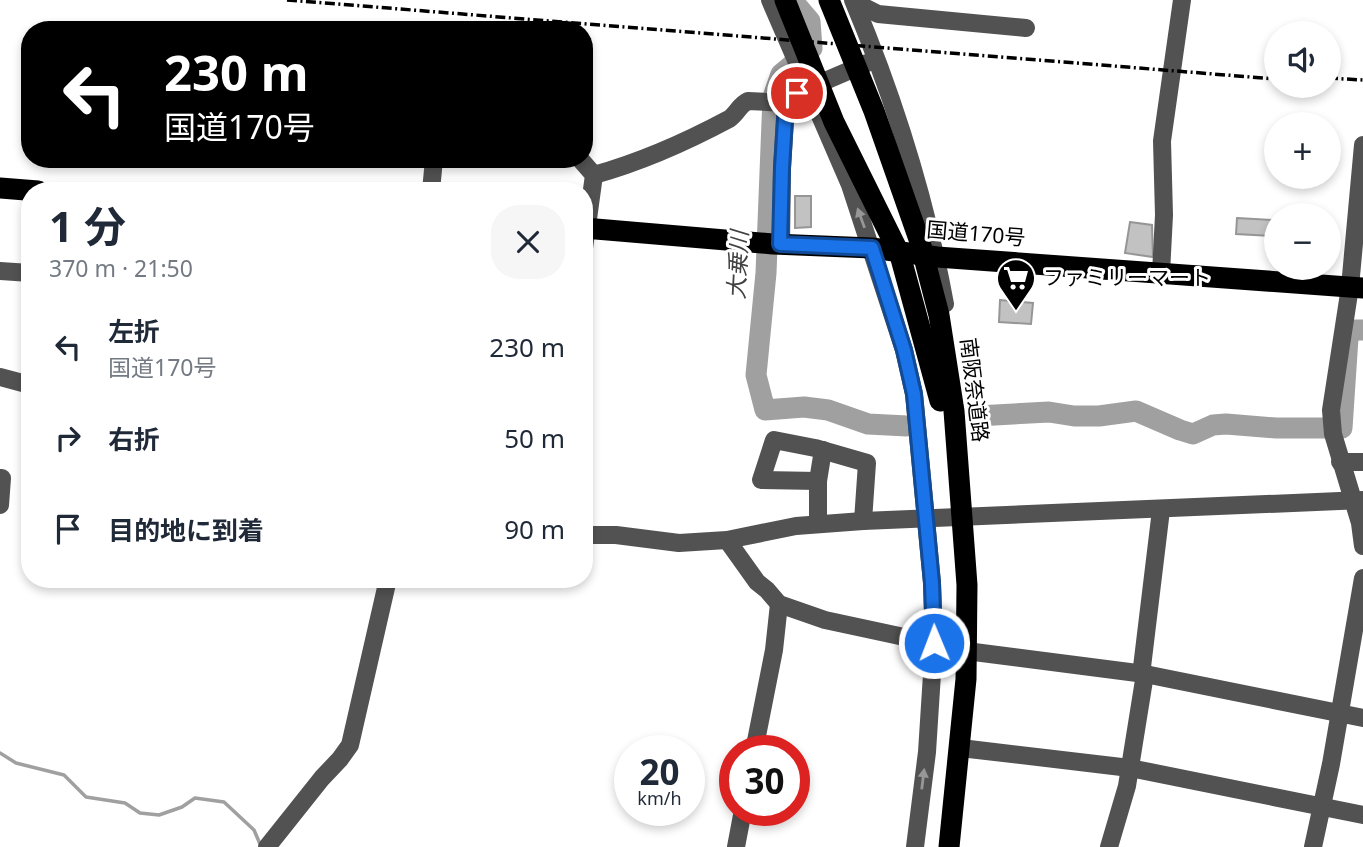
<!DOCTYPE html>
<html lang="ja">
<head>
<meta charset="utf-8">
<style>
  :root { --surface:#fff; --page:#f6f6f7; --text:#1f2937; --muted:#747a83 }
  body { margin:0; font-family:"Noto Sans","Noto Sans JP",sans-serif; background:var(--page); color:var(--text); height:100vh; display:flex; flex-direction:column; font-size:26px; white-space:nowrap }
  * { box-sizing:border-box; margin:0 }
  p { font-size:23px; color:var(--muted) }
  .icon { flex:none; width:38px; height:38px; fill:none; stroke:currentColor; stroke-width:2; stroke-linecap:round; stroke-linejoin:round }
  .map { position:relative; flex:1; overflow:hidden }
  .details { position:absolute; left:21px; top:182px; width:572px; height:406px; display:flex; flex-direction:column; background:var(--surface); border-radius:28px; box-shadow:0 4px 10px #0003 }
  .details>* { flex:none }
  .top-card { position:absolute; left:21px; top:21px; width:572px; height:147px; border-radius:28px; box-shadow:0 4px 10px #0003; background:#000; color:#fff; overflow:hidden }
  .fabs { position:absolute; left:1264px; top:21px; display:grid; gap:14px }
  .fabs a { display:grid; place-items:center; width:77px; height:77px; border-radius:50%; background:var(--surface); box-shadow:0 4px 10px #0003; font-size:35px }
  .speed { position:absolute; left:614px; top:735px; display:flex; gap:14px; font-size:35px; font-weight:700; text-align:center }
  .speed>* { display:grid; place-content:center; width:91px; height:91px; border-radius:50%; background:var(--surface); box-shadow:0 4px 10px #0003; line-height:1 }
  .speed small { font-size:18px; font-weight:400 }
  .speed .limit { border:10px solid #d22; background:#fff; color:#111 }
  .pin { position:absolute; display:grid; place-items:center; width:60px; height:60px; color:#fff; margin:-30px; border:4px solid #fff; border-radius:50%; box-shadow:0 2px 7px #0007 }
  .me { position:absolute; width:77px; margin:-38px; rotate:359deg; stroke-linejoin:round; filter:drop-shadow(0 0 5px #0008) }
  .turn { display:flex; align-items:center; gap:24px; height:147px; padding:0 28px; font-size:32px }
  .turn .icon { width:91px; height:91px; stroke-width:2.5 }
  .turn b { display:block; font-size:49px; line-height:60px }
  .round { display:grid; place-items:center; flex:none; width:74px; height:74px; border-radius:28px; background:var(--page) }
  .overview { display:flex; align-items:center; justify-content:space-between; height:119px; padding:0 28px }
  h1 { font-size:42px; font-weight:700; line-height:52px }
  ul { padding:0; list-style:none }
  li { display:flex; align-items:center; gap:21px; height:91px; padding:0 28px }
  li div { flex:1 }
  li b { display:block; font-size:26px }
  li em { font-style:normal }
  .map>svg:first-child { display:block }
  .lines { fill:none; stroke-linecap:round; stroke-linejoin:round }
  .stream { stroke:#a0a0a0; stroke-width:3.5 }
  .river { stroke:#a0a0a0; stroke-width:21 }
  .building { fill:#c2c2c2; stroke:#969696; stroke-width:2 }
  .minor { stroke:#525252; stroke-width:18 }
  .highway { stroke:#000; stroke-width:21 }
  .rail { stroke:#000; stroke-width:3.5; stroke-dasharray:10 3.5 2 3.5; stroke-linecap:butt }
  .oneway { fill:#979797 }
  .route-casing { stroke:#114b97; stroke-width:18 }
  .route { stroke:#1a73e8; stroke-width:12 }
  .labels { text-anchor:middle; stroke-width:6; stroke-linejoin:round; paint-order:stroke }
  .street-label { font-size:21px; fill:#000; stroke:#fff }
  .poi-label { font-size:21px; fill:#000; stroke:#fff; text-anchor:start }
  .water-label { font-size:23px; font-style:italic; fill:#414141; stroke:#fff }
</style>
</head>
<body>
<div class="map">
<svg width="1363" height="847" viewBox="0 0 1363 847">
  <rect width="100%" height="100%" fill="#fff"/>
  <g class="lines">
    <!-- stream -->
    <path class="stream" d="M0 753 16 763 64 775 86 797 125 803 140 813 159 815 182 807 195 798 224 802 254 830 260 844"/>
    <!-- river -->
    <g class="river">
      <path d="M792 0 810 21 812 48 781 74 773 97 766 273 756 375 765 410 804 407 828 410 868 424 907 426"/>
      <path d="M977 416 1049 412 1074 416H1099L1136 411 1180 430 1193 434 1213 425 1226 424 1276 428H1342L1348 338 1353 330H1363"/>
    </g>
  </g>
  <!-- building -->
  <g class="building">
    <path d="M795 196H811V227L795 228Z"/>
    <path d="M1237 218 1273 220 1272 236 1236 234Z"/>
    <path d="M1130 222 1152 225 1153 257 1125 253Z"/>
    <path d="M1000 300 1033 303 1031 324 999 322Z"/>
  </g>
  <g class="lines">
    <!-- minor -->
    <g class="minor">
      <path d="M770 0 850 185 904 350 914 394 932 583 934 643 927 752 915 847"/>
      <path d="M853 0C894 98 926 200 945 304"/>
      <path d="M866 8 878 14 1026 28"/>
      <path d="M1363 145 1350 287 1331 410 1333 434 1360 523 1363 546"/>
      <path d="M580 159 594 175 584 248"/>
      <path d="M594 175C641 162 686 142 729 119 737 114 739 105 748 101L786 103"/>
      <path d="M431 191 434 159"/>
      <path d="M781 244 782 168 786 103 797 93 867 63"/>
      <path d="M0 271 30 273"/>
      <path d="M1161 273 1164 215 1162 141 1182 0"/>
      <path d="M0 377 30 385"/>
      <path d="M1340 462H1363"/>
      <path d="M0 478H2L0 505"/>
      <path d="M818 481 761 480 774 440 815 448 867 463 863 521"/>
      <path d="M818 524V481L823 450"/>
      <path d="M584 535H616L679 543 727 540 796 526 863 521 1363 500"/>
      <path d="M727 540 757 582 767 590 779 604 825 620 974 652 1145 674 1363 718"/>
      <path d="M969 749 1130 768 1363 815"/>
      <path d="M754 751 774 650 779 604"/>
      <path d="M267 847 322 778 340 759 350 745 388 579"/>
      <path d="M736 847 743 810"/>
      <path d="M1109 847 1127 786 1145 674 1142 667 1161 510"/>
      <path d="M1313 847 1331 764 1363 578"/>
    </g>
    <!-- highway -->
    <g class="highway">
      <path d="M785 0 834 122 900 255 940 401"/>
      <path d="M829 0 874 111 920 242 939 315 954 411 967 585 966 679 949 847"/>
      <path d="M0 188 38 191"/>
      <path d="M584 228 773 244 872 248 937 257 1363 288"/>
    </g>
    <!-- rail -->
    <g class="rail">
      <path d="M287 0 1276 79"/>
      <path d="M1328 78 1363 80"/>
    </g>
  </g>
  <!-- one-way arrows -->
  <defs><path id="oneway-solid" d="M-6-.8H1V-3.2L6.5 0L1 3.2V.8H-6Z" transform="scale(1.75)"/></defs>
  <g class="oneway">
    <use href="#oneway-solid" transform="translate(861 218) rotate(-110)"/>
    <use href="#oneway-solid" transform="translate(923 779) rotate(-83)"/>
  </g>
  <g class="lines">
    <defs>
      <path id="route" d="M797 93 786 103 782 168 780 244 872 248 904 350 914 394 932 583 934 643"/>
    </defs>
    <!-- route casing -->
    <use href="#route" class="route-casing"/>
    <!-- route -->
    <use href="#route" class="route"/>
  </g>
  <!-- icons -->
  <defs>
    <symbol id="supermarket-pin" viewBox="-11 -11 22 30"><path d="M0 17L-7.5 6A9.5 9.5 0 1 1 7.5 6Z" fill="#000" stroke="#fff"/><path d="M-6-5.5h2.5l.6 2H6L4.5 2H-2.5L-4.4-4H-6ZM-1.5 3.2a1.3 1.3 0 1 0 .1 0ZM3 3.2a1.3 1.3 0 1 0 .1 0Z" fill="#fff"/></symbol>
  </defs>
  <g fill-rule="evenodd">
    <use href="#supermarket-pin" x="994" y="256" width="44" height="60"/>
  </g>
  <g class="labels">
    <!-- street labels -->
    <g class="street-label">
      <text transform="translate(976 234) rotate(5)" y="7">国道170号</text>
      <text transform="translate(974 390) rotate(83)" y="7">南阪奈道路</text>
    </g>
    <!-- poi labels -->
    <g class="poi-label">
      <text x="1043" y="285">ファミリーマート</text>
    </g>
    <!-- water labels -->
    <g class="water-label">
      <text transform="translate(738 265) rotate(-87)" y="8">大乗川</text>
    </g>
  </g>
</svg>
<div class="fabs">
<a><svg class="icon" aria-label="sound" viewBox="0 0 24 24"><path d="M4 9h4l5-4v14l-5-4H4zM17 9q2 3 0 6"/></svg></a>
<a>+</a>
<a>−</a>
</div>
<div class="speed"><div>20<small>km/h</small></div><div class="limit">30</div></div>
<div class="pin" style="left:797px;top:93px;background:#d93025"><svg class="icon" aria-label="arrive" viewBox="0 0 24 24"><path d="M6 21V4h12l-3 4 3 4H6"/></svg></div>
<svg class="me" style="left:934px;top:643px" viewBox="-20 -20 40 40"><circle r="17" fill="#1a73e8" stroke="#fff" stroke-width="3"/><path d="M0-11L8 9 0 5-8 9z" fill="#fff"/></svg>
<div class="top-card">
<div class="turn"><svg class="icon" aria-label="left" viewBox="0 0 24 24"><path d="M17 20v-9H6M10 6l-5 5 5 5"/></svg><div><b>230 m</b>国道170号</div></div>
</div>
<section class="details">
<div class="overview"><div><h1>1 分</h1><p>370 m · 21:50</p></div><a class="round"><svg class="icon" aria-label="close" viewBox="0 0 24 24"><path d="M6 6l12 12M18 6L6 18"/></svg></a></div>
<ul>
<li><svg class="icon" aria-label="left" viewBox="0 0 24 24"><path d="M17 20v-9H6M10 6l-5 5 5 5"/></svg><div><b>左折</b><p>国道170号</p></div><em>230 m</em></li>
<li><svg class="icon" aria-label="right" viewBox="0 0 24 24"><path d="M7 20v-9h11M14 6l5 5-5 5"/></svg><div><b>右折</b></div><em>50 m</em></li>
<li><svg class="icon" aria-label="arrive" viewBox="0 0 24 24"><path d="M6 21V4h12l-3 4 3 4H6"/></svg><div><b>目的地に到着</b></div><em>90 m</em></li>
</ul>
</section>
</div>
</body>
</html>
